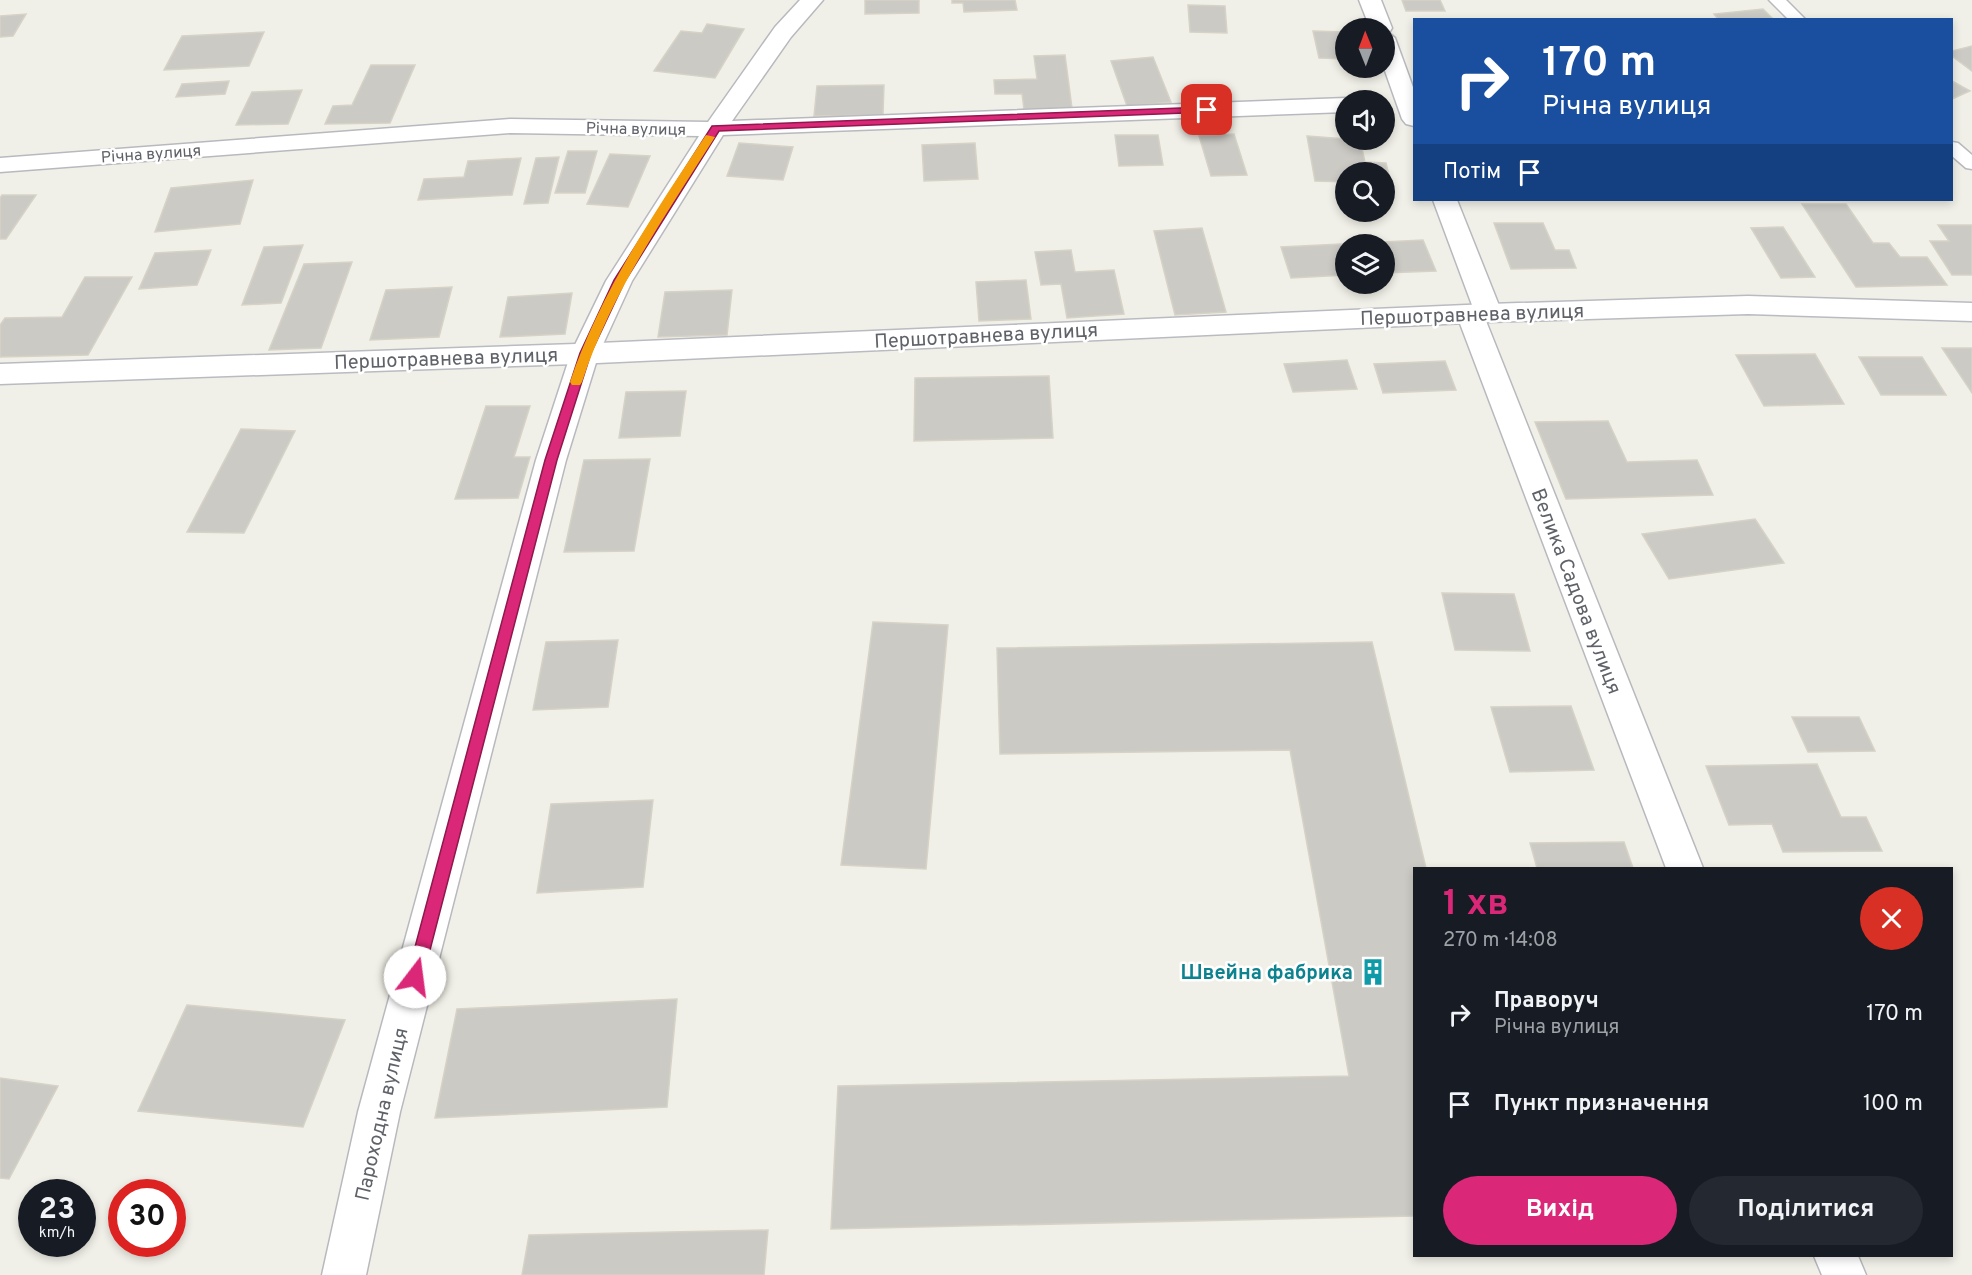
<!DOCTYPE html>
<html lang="uk">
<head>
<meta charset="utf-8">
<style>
  :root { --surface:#171b24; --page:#242831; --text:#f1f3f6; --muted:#9ea1a6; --accent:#db2777 }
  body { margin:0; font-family:Overpass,sans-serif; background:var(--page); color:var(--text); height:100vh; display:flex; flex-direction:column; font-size:22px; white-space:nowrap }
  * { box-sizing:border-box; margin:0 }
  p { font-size:20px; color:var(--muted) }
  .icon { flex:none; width:33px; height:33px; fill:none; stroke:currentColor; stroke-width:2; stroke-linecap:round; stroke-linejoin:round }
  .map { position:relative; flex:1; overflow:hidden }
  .panel { position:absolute; left:1413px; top:867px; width:540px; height:390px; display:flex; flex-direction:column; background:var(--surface); border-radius:0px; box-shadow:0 3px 9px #0003 }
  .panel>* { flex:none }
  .guide { position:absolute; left:1413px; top:18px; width:540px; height:183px; border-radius:0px; box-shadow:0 3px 9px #0003; background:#1a4fa0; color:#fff; overflow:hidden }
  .needle { width:39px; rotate:359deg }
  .buttons { position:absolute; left:1335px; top:18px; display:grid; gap:12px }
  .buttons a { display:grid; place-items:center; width:60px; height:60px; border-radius:50%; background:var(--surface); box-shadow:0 3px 9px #0003; font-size:30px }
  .speed { position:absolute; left:18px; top:1179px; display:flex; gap:12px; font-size:30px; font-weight:700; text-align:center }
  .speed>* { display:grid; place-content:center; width:78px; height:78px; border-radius:50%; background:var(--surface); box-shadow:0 3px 9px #0003; line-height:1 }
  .speed small { font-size:15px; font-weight:400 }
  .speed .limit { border:9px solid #d22; background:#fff; color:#111 }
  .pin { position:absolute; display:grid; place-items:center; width:51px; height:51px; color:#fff; margin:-26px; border-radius:12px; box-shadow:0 3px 9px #0006 }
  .me { position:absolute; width:66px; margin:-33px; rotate:15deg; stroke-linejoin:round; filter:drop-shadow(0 0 4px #0008) }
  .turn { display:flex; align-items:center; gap:21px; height:126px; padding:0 30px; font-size:27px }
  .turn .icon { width:78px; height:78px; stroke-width:2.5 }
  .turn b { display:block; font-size:42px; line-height:51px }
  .then { display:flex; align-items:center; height:57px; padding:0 30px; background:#0003; gap:12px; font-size:22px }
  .round { display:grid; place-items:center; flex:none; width:63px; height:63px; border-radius:32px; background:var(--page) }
  .overview { display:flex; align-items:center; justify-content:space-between; height:102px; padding:0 30px }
  h1 { font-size:36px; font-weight:700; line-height:45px; color:var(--accent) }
  .cta { display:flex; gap:12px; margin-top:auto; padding:12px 30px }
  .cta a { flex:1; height:69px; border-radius:36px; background:var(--accent); color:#fff; font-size:24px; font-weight:700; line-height:69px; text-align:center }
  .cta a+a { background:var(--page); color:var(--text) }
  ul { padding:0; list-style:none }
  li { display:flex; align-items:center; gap:18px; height:90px; padding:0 30px }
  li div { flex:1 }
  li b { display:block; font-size:22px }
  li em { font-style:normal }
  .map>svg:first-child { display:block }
  .building { fill:#cccac5; stroke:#d6d2c6; stroke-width:1.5 }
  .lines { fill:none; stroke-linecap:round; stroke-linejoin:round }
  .lane-casing { stroke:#b8b9be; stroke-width:3 }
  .street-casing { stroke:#b8b9be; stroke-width:3 }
  .secondary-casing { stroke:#b9bbc1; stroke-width:3 }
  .lane { fill:#fff; fill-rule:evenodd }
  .street { fill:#fff; fill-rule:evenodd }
  .secondary { fill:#fff; fill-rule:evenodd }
  .route { fill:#db2777; stroke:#8e194d; stroke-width:1.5 }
  .slow { fill:#f59e0b }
  .labels { text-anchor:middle; stroke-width:5; stroke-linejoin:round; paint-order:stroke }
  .far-street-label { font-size:16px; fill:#5f6268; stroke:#fff }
  .street-label { font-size:20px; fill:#5f6268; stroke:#fff }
  .culture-label { font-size:20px; font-weight:bold; fill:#0d838f; stroke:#fff; text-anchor:end }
</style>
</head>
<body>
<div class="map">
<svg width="1972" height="1275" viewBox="0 0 1972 1275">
  <rect width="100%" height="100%" fill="#f1f0e8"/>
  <!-- building -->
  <g class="building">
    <path d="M865 0H919V13L865 14Z"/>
    <path d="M952 0H1015L1017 10 964 12 963 3H952Z"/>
    <path d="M1402 0H1440L1445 11H1406Z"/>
    <path d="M1188 5 1225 6 1227 33 1190 32Z"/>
    <path d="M1763 9 1774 20H1719L1714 14Z"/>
    <path d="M26 14 13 36 0 37V16Z"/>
    <path d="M707 24 744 29 715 78 654 71 681 31 702 33Z"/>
    <path d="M1313 31 1346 32V59L1319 58Z"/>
    <path d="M264 32 249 66 164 70 182 36Z"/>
    <path d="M1972 46V71L1952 56V51Z"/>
    <path d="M1065 55 1072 108 1024 109 1022 94H995L994 80 1037 79 1034 56Z"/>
    <path d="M1153 57 1171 102 1127 106 1111 61Z"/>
    <path d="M371 65H415L390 123 325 124 333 106 352 105Z"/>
    <path d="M229 81 225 94 176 97 182 84Z"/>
    <path d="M1952 81 1970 91 1952 99Z"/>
    <path d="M884 85 883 115 814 116 817 86Z"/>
    <path d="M302 90 288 124 236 125 252 92Z"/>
    <path d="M1234 134 1247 175 1211 176 1199 136Z"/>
    <path d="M1115 135H1158L1163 165 1119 166Z"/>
    <path d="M1307 136 1360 140 1365 162 1386 163 1391 184 1384 183V172H1346V182L1315 181Z"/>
    <path d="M739 143 793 147 783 180 727 176Z"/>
    <path d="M975 143 978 179 924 181 922 145Z"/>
    <path d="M568 151H597L585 193H555Z"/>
    <path d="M610 154 650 156 628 207 587 204Z"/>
    <path d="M559 157 548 203 524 204 536 158Z"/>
    <path d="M521 158 512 195 418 200 424 179 464 177 468 161Z"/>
    <path d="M253 180 240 224 155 232 171 188Z"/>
    <path d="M2 195H36L6 239H0V198Z"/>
    <path d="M1802 204H1846L1873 243H1889L1900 257H1927L1947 285 1856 287Z"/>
    <path d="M1494 223H1543L1555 250H1569L1576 268 1511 269Z"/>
    <path d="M1938 225H1972V275H1952L1930 241H1949Z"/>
    <path d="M1783 227 1815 277 1781 278 1751 228Z"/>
    <path d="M1202 228 1226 312 1175 315 1154 231Z"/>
    <path d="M1423 240 1436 271 1384 273V244H1346V275L1291 278 1281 247Z"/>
    <path d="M303 245 281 303 242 305 264 247Z"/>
    <path d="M211 250 197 285 139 289 155 253Z"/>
    <path d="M1071 250 1075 272 1114 270 1124 314 1067 318 1061 284 1041 285 1035 252Z"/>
    <path d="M352 262 321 348 269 350 304 264Z"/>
    <path d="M85 277H132L88 355 0 357V325L5 318 62 317Z"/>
    <path d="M1026 280 1031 319 979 321 976 282Z"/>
    <path d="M452 287 439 337 370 340 386 290Z"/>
    <path d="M732 290 727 335 658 337 665 292Z"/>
    <path d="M572 293 565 334 500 337 508 297Z"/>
    <path d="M1942 348H1972V393Z"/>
    <path d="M1815 354 1844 404 1764 406 1736 355Z"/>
    <path d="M1859 357H1922L1946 395H1881Z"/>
    <path d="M1347 360 1357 389 1293 392 1284 364Z"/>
    <path d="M1445 361 1456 390 1383 393 1374 364Z"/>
    <path d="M1049 376 1053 438 914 441 915 378Z"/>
    <path d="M686 391 680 436 619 438 626 392Z"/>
    <path d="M486 406H530L514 457H530L518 498 455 499Z"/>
    <path d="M1608 421 1627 462 1697 460 1713 495 1566 499 1535 422Z"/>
    <path d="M241 429 295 431 244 533 187 532Z"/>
    <path d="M650 459 634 551 564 552 584 460Z"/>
    <path d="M1755 519 1784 563 1669 579 1642 534Z"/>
    <path d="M1442 593 1514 594 1530 651 1455 650Z"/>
    <path d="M873 622 948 625 926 869 841 865Z"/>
    <path d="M618 640 608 707 533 710 546 642Z"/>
    <path d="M1372 642 1426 868H1414V1216L831 1229 838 1086 1349 1076 1290 750 1000 754 997 648Z"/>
    <path d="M1571 706 1594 770 1510 772 1491 707Z"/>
    <path d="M1792 717H1859L1875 751 1808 752Z"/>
    <path d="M1817 764 1841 817H1866L1882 851 1783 852 1772 824 1729 825 1706 766Z"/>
    <path d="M653 800 643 887 537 893 551 804Z"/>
    <path d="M1624 842 1633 868H1537L1530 843Z"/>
    <path d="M677 999 667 1107 435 1118 457 1009Z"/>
    <path d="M187 1005 345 1020 303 1127 138 1111Z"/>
    <path d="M0 1078 58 1086 9 1179 0 1178Z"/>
    <path d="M768 1230 764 1275H522L529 1235Z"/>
  </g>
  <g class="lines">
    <defs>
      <g id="lane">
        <path d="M1769 0H1786L1806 20H1789Z"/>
        <path d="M1952 142 1958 143 1972 155V169L1966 168 1952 156Z"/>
      </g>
      <g id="street">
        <path d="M800 0H823L791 37 732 121 1346 98 1354 100H1346V112L723 135 632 281 599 353 566 460 400 1112 366 1275H322L358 1112 536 460 571 353 606 281 699 136 510 133 0 172V158L510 119 708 122 775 27Z"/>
        <path d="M1359 0H1381L1392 28 1389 33 1395 38 1414 90V126L1406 124 1402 119 1384 68V28H1370Z"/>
        <path d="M1433 200H1457L1502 313 1499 319 1486 321 1703 868H1666L1456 313 1459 307 1472 305Z"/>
        <path d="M1814 1256H1858L1866 1275H1822Z"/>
      </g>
      <path id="secondary" d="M1748 296 1972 303V321L1748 314 1489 322 576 364 0 384V364L576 344 1489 304Z"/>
    </defs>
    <!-- lane casing -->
    <use href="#lane" class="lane-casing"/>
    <!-- street casing -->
    <use href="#street" class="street-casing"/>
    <!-- secondary casing -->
    <use href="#secondary" class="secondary-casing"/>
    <!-- lane -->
    <use href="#lane" class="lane"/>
    <!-- street -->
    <use href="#street" class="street"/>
    <!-- secondary -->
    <use href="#secondary" class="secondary"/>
  </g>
  <!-- route -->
  <path class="route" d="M1207 107 1212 110 1211 112 719 131 625 281 591 353 557 460 423 977 420 983 415 985 409 983 407 977 545 460 580 353 614 280 712 126Z"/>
  <!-- slow -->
  <path class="slow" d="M706 135 715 137C665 216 611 293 582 382L580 385H572L570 382C600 293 654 213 706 135Z"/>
  <!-- icons -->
  <defs>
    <symbol id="building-bare" viewBox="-9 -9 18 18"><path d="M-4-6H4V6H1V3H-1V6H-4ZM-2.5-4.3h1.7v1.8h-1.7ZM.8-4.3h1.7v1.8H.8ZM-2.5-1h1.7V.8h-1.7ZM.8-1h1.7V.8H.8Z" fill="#0f9aa8" stroke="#fff" stroke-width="2.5" paint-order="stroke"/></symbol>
  </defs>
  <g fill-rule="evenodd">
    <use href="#building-bare" x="1354" y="953" width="38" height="38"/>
  </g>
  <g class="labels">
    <!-- far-street labels -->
    <g class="far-street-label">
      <text transform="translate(636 128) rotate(1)" y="6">Річна вулиця</text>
      <text transform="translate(151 153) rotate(-4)" y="6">Річна вулиця</text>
    </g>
    <!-- street labels -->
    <g class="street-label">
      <text transform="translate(1472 314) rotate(-2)" y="7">Першотравнева вулиця</text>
      <text transform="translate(986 335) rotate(-3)" y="7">Першотравнева вулиця</text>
      <text transform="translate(446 358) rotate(-2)" y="7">Першотравнева вулиця</text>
      <text transform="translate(1577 591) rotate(69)" y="7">Велика Садова вулиця</text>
      <text transform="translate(381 1114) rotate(-77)" y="7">Пароходна вулиця</text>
    </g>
    <!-- culture labels -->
    <g class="culture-label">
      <text x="1353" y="979">Швейна фабрика</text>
    </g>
  </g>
</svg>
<div class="buttons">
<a><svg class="needle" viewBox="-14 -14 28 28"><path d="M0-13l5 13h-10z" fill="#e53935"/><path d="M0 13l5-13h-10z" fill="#9ea1a6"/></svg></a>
<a><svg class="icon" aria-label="sound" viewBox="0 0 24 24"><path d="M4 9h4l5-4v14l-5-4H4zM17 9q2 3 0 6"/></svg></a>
<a><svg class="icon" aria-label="search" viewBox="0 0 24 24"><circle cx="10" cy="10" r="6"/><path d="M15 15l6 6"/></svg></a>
<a><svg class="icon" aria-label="layers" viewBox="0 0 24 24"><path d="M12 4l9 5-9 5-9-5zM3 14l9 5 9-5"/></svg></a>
</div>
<div class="speed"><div>23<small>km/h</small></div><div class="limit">30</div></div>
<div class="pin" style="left:1207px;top:110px;background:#d93025"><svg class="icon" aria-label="arrive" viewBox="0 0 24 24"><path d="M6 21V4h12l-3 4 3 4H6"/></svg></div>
<svg class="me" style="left:415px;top:977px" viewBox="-20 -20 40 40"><circle r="19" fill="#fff"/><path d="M0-13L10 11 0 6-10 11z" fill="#db2777"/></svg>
<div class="guide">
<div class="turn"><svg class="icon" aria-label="right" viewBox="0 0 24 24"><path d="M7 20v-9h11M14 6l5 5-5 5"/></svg><div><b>170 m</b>Річна вулиця</div></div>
<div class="then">Потім<svg class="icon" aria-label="arrive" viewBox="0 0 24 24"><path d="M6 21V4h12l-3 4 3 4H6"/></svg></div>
</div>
<section class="panel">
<div class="overview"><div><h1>1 хв</h1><p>270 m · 14:08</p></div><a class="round" style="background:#d93025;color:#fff"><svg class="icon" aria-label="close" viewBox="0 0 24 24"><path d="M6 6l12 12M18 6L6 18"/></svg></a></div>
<ul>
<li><svg class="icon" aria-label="right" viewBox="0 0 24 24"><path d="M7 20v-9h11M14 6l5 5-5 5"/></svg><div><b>Праворуч</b><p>Річна вулиця</p></div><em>170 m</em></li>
<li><svg class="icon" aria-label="arrive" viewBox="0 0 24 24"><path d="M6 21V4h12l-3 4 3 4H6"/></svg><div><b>Пункт призначення</b></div><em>100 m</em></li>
</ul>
<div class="cta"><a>Вихід</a><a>Поділитися</a></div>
</section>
</div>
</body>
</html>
